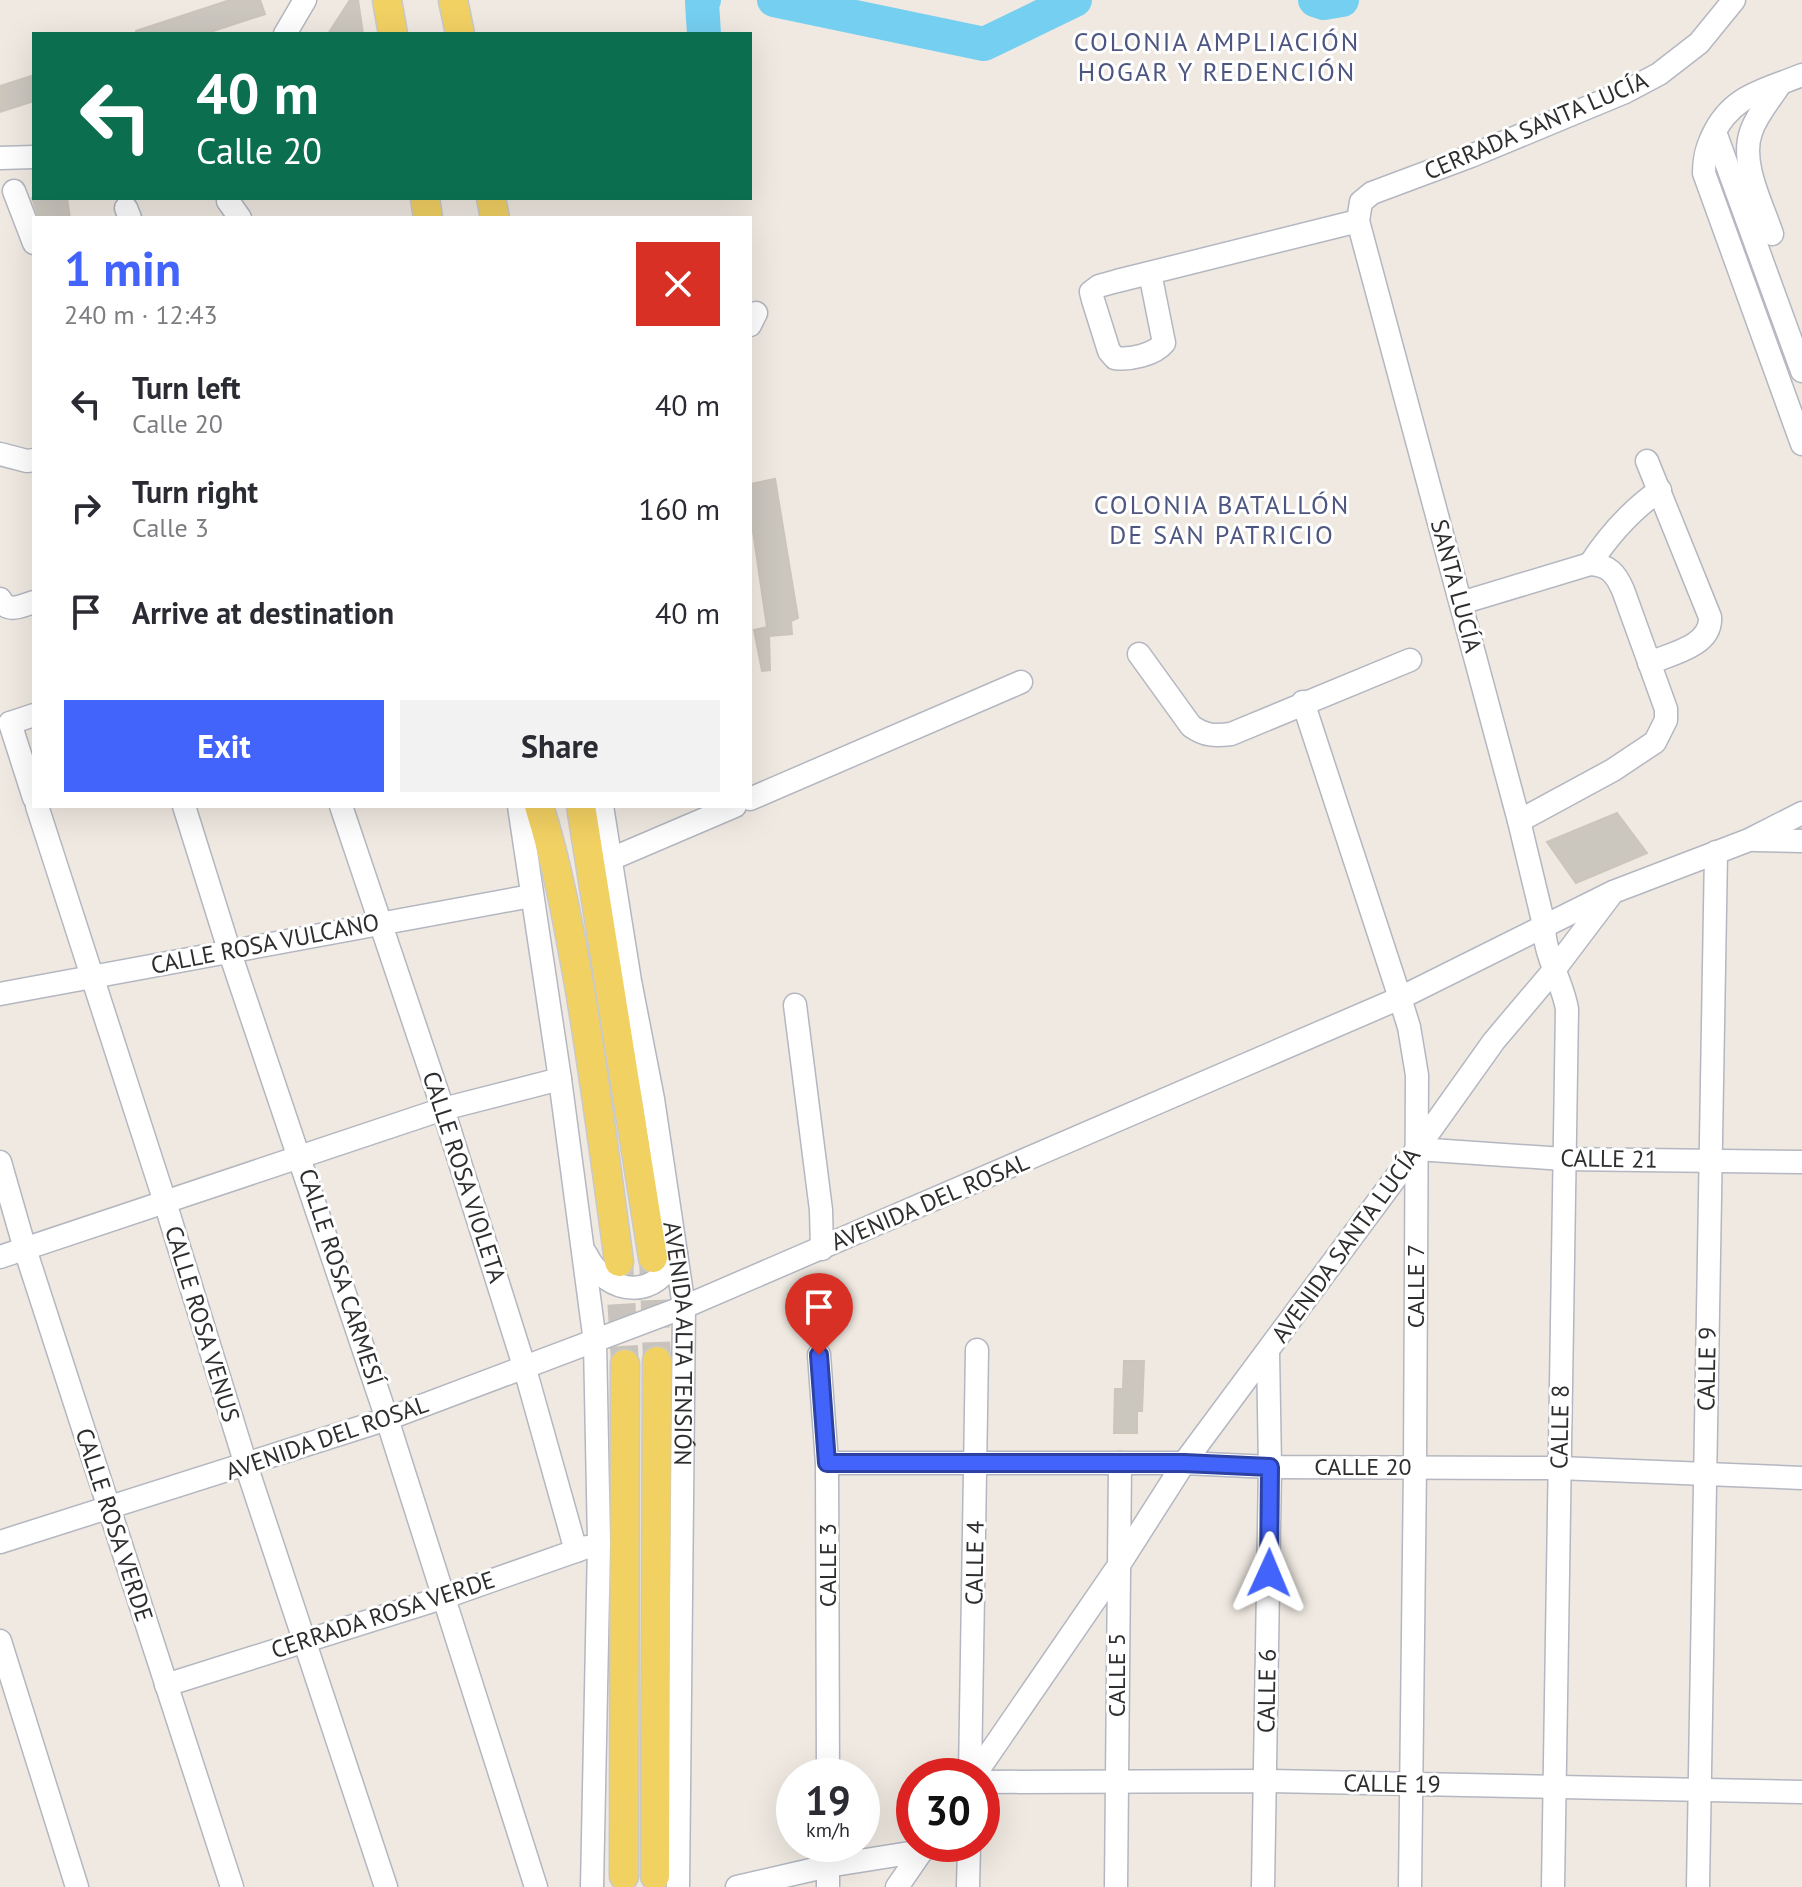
<!DOCTYPE html>
<html lang="en">
<head>
<meta charset="utf-8">
<style>
  :root { --surface:#fff; --page:#f2f2f3; --text:#2b2b33; --muted:#7c7c81; --accent:#4264fb }
  body { margin:0; font-family:"PT Sans",sans-serif; background:var(--page); color:var(--text); height:100vh; display:flex; flex-direction:column; font-size:30px; white-space:nowrap }
  * { box-sizing:border-box; margin:0 }
  p { font-size:26px; color:var(--muted) }
  .icon { flex:none; width:44px; height:44px; fill:none; stroke:currentColor; stroke-width:2; stroke-linecap:round; stroke-linejoin:round }
  .map { position:relative; flex:1; overflow:hidden }
  .details { position:absolute; left:32px; top:216px; width:720px; height:592px; display:flex; flex-direction:column; background:var(--surface); border-radius:0px; box-shadow:0 8px 32px #0002 }
  .details>* { flex:none }
  .guide { position:absolute; left:32px; top:32px; width:720px; height:168px; border-radius:0px; box-shadow:0 8px 32px #0002; background:#0b6e4f; color:#fff; overflow:hidden }
  .speed { position:absolute; left:776px; top:1758px; display:flex; gap:16px; font-size:40px; font-weight:700; text-align:center }
  .speed>* { display:grid; place-content:center; width:104px; height:104px; border-radius:50%; background:var(--surface); box-shadow:0 8px 32px #0002; line-height:1 }
  .speed small { font-size:20px; font-weight:400 }
  .speed .limit { border:12px solid #d22; background:#fff; color:#111 }
  .pin { position:absolute; display:grid; place-items:center; width:68px; height:68px; color:#fff; margin:-82px -34px; border-radius:50% 50% 50% 0; rotate:-45deg; box-shadow:0 0 8px #0007 }
  .pin .icon { rotate:45deg }
  .me { position:absolute; width:88px; margin:-44px; rotate:1deg; stroke-linejoin:round; filter:drop-shadow(0 0 6px #0008) }
  .turn { display:flex; align-items:center; gap:28px; height:168px; padding:0 32px; font-size:36px }
  .turn .icon { width:104px; height:104px; stroke-width:2.5 }
  .turn b { display:block; font-size:56px; line-height:68px }
  .round { display:grid; place-items:center; flex:none; width:84px; height:84px; border-radius:0px; background:var(--page) }
  .headline { display:flex; align-items:center; justify-content:space-between; height:136px; padding:0 32px }
  h1 { font-size:48px; font-weight:600; line-height:60px; color:var(--accent) }
  .primary-button { display:flex; gap:16px; margin-top:auto; padding:16px 32px }
  .primary-button a { flex:1; height:92px; border-radius:0px; background:var(--accent); color:#fff; font-size:32px; font-weight:600; line-height:92px; text-align:center }
  .primary-button a+a { background:var(--page); color:var(--text) }
  ul { padding:0; list-style:none }
  li { display:flex; align-items:center; gap:24px; height:104px; padding:0 32px }
  li div { flex:1 }
  li b { display:block; font-size:30px }
  li em { font-style:normal }
  .map>svg:first-child { display:block }
  .lines { fill:none; stroke-linecap:round; stroke-linejoin:round }
  .river { stroke:#75cff0; stroke-width:34 }
  .building { fill:#cbc7bf; stroke:#cbc5ba; stroke-width:2 }
  .major-tunnel { stroke:#c8c4bd; stroke-width:28; stroke-dasharray:28 14; stroke-linecap:butt }
  .minor-casing { stroke:#b4b7c1; stroke-width:25 }
  .major-casing { stroke:#c9c9c9; stroke-width:31 }
  .minor { stroke:#fff; stroke-width:22 }
  .major { stroke:#f2d163; stroke-width:28 }
  .route-casing { stroke:#2b41a3; stroke-width:20 }
  .route { stroke:#4264fb; stroke-width:14 }
  .labels { text-anchor:middle; stroke-width:6; stroke-linejoin:round; paint-order:stroke }
  .street-label { font-size:24px; fill:#2e2e2e; stroke:#fff }
  .neighbourhood-label { font-size:26px; letter-spacing:2px; fill:#4d5680; stroke:#fff }
</style>
</head>
<body>
<div class="map">
<svg width="1802" height="1887" viewBox="0 0 1802 1887">
  <rect width="100%" height="100%" fill="#efe9e1"/>
  <g class="lines">
    <!-- river -->
    <g class="river">
      <path d="M774 0 984 44 1075 0"/>
      <path d="M1315 0 1324 3 1342 0"/>
      <path d="M704 34 702 2 704 0"/>
    </g>
  </g>
  <!-- building -->
  <g class="building">
    <path d="M230 0H260L265 14 204 34H137L136 31Z"/>
    <path d="M350 0H358L363 34H328Z"/>
    <path d="M34 75V101L0 112V86Z"/>
    <path d="M32 198H67L70 218H39Z"/>
    <path d="M775 479 798 618 791 621 792 634 769 636 770 670 762 671 754 630 767 627 750 511V484Z"/>
    <path d="M1617 813 1647 853 1576 883 1547 842Z"/>
    <path d="M1124 1361H1144L1142 1411H1137V1433H1114L1115 1389H1123Z"/>
  </g>
  <g class="lines">
    <!-- major-tunnel -->
    <g class="major-tunnel">
      <path d="M653 1258 657 1361"/>
      <path d="M619 1262 625 1364"/>
    </g>
    <defs>
      <g id="minor">
        <path d="M285 34 305 0"/>
        <path d="M1802 75C1763 91 1731 95 1712 137 1706 150 1704 159 1704 173L1802 444"/>
        <path d="M1715 132 1802 371"/>
        <path d="M0 158 34 157"/>
        <path d="M14 191 34 243"/>
        <path d="M228 201 240 218"/>
        <path d="M126 208 130 218"/>
        <path d="M1772 234C1762 204 1740 163 1751 132 1757 114 1771 99 1780 84"/>
        <path d="M1150 273 1164 343C1154 355 1130 360 1115 358L1109 351 1093 300 1091 292 1099 286 1117 281 1358 221"/>
        <path d="M750 325 756 313"/>
        <path d="M0 454 27 461 34 460"/>
        <path d="M1647 461 1710 617C1712 646 1671 654 1649 663"/>
        <path d="M1590 564C1609 535 1631 510 1660 490"/>
        <path d="M0 599C8 614 21 606 34 602"/>
        <path d="M1461 603 1590 564C1609 565 1616 574 1623 590L1666 709V720L1655 742 1613 770 1519 821"/>
        <path d="M1139 654 1191 726C1205 736 1215 736 1231 734L1410 660"/>
        <path d="M1303 702 1400 998 1409 1027 1417 1075 1415 1467 1410 1887"/>
        <path d="M10 723 34 798"/>
        <path d="M10 723 34 715"/>
        <path d="M750 799 1021 682"/>
        <path d="M37 806 165 1202 246 1465 386 1887"/>
        <path d="M184 806 230 953 387 1419 536 1887"/>
        <path d="M341 806 443 1109 525 1369 576 1551"/>
        <path d="M519 806 560 1079 595 1342 599 1543 592 1887"/>
        <path id="s1" d="M602 806 630 981 653 1099 684 1307 678 1887"/>
        <path d="M1755 840 1802 841"/>
        <path d="M611 859 735 806"/>
        <path d="M0 994 531 896"/>
        <path d="M795 1005 821 1210 822 1249"/>
        <path d="M1417 1149 1563 1159 1802 1162"/>
        <path d="M0 1162 25 1249 232 1887"/>
        <path d="M586 1254C607 1297 659 1301 676 1253"/>
        <path d="M0 1257 443 1109 560 1079"/>
        <path d="M819 1355 827 1463 828 1776"/>
        <path d="M827 1463H1184L1270 1467 1559 1468 1802 1478"/>
        <path d="M0 1542 387 1419 684 1307 1400 998 1613 892 1749 840 1802 813"/>
        <path d="M0 1641 77 1887"/>
        <path d="M166 1685 445 1597 587 1547"/>
        <path d="M970 1776 977 1350"/>
        <path d="M974 1776 1117 1568 1184 1463 1417 1149 1494 1041 1554 970 1610 896"/>
        <path d="M982 1782 1266 1781 1802 1792"/>
        <path d="M737 1887 828 1866 922 1851"/>
        <path d="M828 1887V1844"/>
        <path d="M897 1887 926 1845"/>
        <path d="M968 1887 969 1844"/>
        <path d="M1116 1887 1120 1463"/>
        <path d="M1263 1887 1270 1467 1268 1352"/>
        <path d="M1553 1887 1567 1009C1562 980 1544 956 1544 925L1519 821 1358 221 1361 202 1372 193 1471 156 1625 92 1659 74 1699 43 1734 0"/>
        <path d="M1698 1887 1716 852"/>
      </g>
      <g id="major">
        <path d="M387 0 393 34"/>
        <path d="M453 0 460 34"/>
        <path d="M425 198 428 218"/>
        <path d="M491 198 495 218"/>
        <path d="M539 806C558 866 569 928 580 990 595 1080 607 1171 619 1262"/>
        <path d="M581 806 653 1258"/>
        <path d="M624 1876 625 1364"/>
        <path d="M655 1876 657 1361"/>
      </g>
    </defs>
    <!-- minor casing -->
    <use href="#minor" class="minor-casing"/>
    <!-- major casing -->
    <use href="#major" class="major-casing"/>
    <!-- minor -->
    <use href="#minor" class="minor"/>
    <!-- major -->
    <use href="#major" class="major"/>
  </g>
  <g class="lines">
    <defs>
      <path id="route" d="M819 1355 827 1463H1184L1270 1467 1269 1573"/>
    </defs>
    <!-- route casing -->
    <use href="#route" class="route-casing"/>
    <!-- route -->
    <use href="#route" class="route"/>
  </g>
  <g class="labels">
    <!-- street labels -->
    <g class="street-label">
      <text transform="translate(1536 126) rotate(-23)" y="8">CERRADA SANTA LUCÍA</text>
      <text transform="translate(1456 586) rotate(75)" y="8">SANTA LUCÍA</text>
      <text transform="translate(265 944) rotate(-11)" y="8">CALLE ROSA VULCANO</text>
      <text transform="translate(1609 1159) rotate(1)" y="8">CALLE 21</text>
      <text transform="translate(464 1177) rotate(72)" y="8">CALLE ROSA VIOLETA</text>
      <text transform="translate(930 1202) rotate(-23)" y="8">AVENIDA DEL ROSAL</text>
      <text transform="translate(1346 1245) rotate(-54)" y="8">AVENIDA SANTA LUCÍA</text>
      <text transform="translate(341 1277) rotate(72)" y="8">CALLE ROSA CARMESÍ</text>
      <text transform="translate(1416 1286) rotate(-90)" y="8">CALLE 7</text>
      <text transform="translate(202 1324) rotate(73)" y="8">CALLE ROSA VENUS</text>
      <text dy="8" stroke="none"><textPath href="#s1" startOffset="544">AVENIDA ALTA TENSIÓN</textPath></text>
      <text transform="translate(1707 1369) rotate(-89)" y="8">CALLE 9</text>
      <text transform="translate(1560 1427) rotate(-89)" y="8">CALLE 8</text>
      <text transform="translate(327 1438) rotate(-19)" y="8">AVENIDA DEL ROSAL</text>
      <text x="1363" y="1475">CALLE 20</text>
      <text transform="translate(114 1525) rotate(72)" y="8">CALLE ROSA VERDE</text>
      <text transform="translate(975 1563) rotate(-89)" y="8">CALLE 4</text>
      <text transform="translate(828 1565) rotate(-90)" y="8">CALLE 3</text>
      <text transform="translate(383 1615) rotate(-18)" y="8">CERRADA ROSA VERDE</text>
      <text transform="translate(1117 1675) rotate(-90)" y="8">CALLE 5</text>
      <text transform="translate(1267 1691) rotate(-89)" y="8">CALLE 6</text>
      <text transform="translate(1392 1784) rotate(1)" y="8">CALLE 19</text>
    </g>
    <!-- neighbourhood labels -->
    <g class="neighbourhood-label">
      <text x="1217" y="51">COLONIA AMPLIACIÓN<tspan x="1217" dy="30">HOGAR Y REDENCIÓN</tspan></text>
      <text x="1222" y="514">COLONIA BATALLÓN<tspan x="1222" dy="30">DE SAN PATRICIO</tspan></text>
    </g>
  </g>
</svg>
<div class="speed"><div>19<small>km/h</small></div><div class="limit">30</div></div>
<div class="pin" style="left:819px;top:1355px;background:#d93025"><svg class="icon" aria-label="arrive" viewBox="0 0 24 24"><path d="M6 21V4h12l-3 4 3 4H6"/></svg></div>
<svg class="me" style="left:1269px;top:1573px" viewBox="-20 -20 40 40"><path d="M0-17L14 15 0 8-14 15z" fill="#4264fb" stroke="#fff" stroke-width="4"/></svg>
<div class="guide">
<div class="turn"><svg class="icon" aria-label="left" viewBox="0 0 24 24"><path d="M17 20v-9H6M10 6l-5 5 5 5"/></svg><div><b>40 m</b>Calle 20</div></div>
</div>
<section class="details">
<div class="headline"><div><h1>1 min</h1><p>240 m · 12:43</p></div><a class="round" style="background:#d93025;color:#fff"><svg class="icon" aria-label="close" viewBox="0 0 24 24"><path d="M6 6l12 12M18 6L6 18"/></svg></a></div>
<ul>
<li><svg class="icon" aria-label="left" viewBox="0 0 24 24"><path d="M17 20v-9H6M10 6l-5 5 5 5"/></svg><div><b>Turn left</b><p>Calle 20</p></div><em>40 m</em></li>
<li><svg class="icon" aria-label="right" viewBox="0 0 24 24"><path d="M7 20v-9h11M14 6l5 5-5 5"/></svg><div><b>Turn right</b><p>Calle 3</p></div><em>160 m</em></li>
<li><svg class="icon" aria-label="arrive" viewBox="0 0 24 24"><path d="M6 21V4h12l-3 4 3 4H6"/></svg><div><b>Arrive at destination</b></div><em>40 m</em></li>
</ul>
<div class="primary-button"><a>Exit</a><a>Share</a></div>
</section>
</div>
</body>
</html>
